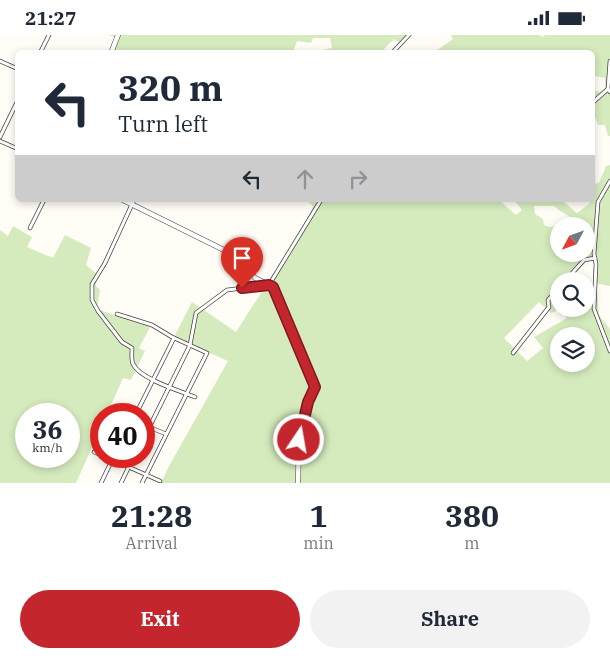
<!DOCTYPE html>
<html lang="en">
<head>
<meta charset="utf-8">
<style>
  :root { --surface:#fff; --page:#f2f2f3; --text:#1f2937; --muted:#747a83; --accent:#c4262e }
  body { margin:0; font-family:"IBM Plex Serif",serif; background:var(--page); color:var(--text); height:100vh; display:flex; flex-direction:column; font-size:19px; white-space:nowrap }
  * { box-sizing:border-box; margin:0 }
  p { font-size:16px; color:var(--muted) }
  .icon { flex:none; width:28px; height:28px; fill:none; stroke:currentColor; stroke-width:2; stroke-linecap:round; stroke-linejoin:round }
  .map { position:relative; height:448px; overflow:hidden }
  .drawer { display:flex; flex-direction:column; background:var(--surface); flex:1 }
  .drawer>* { flex:none }
  .hud { position:absolute; left:15px; top:15px; width:580px; height:152px; border-radius:8px; box-shadow:0 2px 8px #0003; background:#fff; color:var(--text); overflow:hidden }
  .needle { width:32px; rotate:229deg }
  .tools { position:absolute; left:550px; top:182px; display:grid; gap:10px }
  .tools a { display:grid; place-items:center; width:45px; height:45px; border-radius:50%; background:var(--surface); box-shadow:0 2px 8px #0003; font-size:25px }
  .speed { position:absolute; left:15px; top:368px; display:flex; gap:10px; font-size:25px; font-weight:700; text-align:center }
  .speed>* { display:grid; place-content:center; width:65px; height:65px; border-radius:50%; background:var(--surface); box-shadow:0 2px 8px #0003; line-height:1 }
  .speed small { font-size:12px; font-weight:400 }
  .speed .limit { border:8px solid #d22; background:#fff; color:#111 }
  .pin { position:absolute; display:grid; place-items:center; width:42px; height:42px; color:#fff; margin:-51px -21px; border-radius:50% 50% 50% 0; rotate:-45deg; box-shadow:0 0 5px #0007 }
  .pin .icon { rotate:45deg }
  .me { position:absolute; width:55px; margin:-28px; rotate:12deg; stroke-linejoin:round; filter:drop-shadow(0 0 4px #0008) }
  .turn { display:flex; align-items:center; gap:18px; height:105px; padding:0 20px; font-size:22px }
  .turn .icon { width:65px; height:65px; stroke-width:2.5 }
  .turn b { display:block; font-size:35px; line-height:42px }
  .lanes { display:flex; align-items:center; height:48px; padding:0 20px; background:#0003; justify-content:center; gap:25px; direction:ltr }
  .lanes .off { opacity:.35 }
  .eta { display:flex; justify-content:space-evenly; align-items:center; height:85px; text-align:center }
  .eta b { font-size:30px; font-weight:700; line-height:35px }
  .cta { display:flex; gap:10px; margin-top:auto; padding:10px 20px }
  .cta a { flex:1; height:58px; border-radius:30px; background:var(--accent); color:#fff; font-size:20px; font-weight:700; line-height:58px; text-align:center }
  .cta a+a { background:var(--page); color:var(--text) }
  .status { display:flex; justify-content:space-between; align-items:center; height:35px; padding:0 25px; background:var(--surface); direction:ltr }
  .status svg { height:14px; fill:currentColor }
  .map>svg:first-child { display:block }
  .green { fill:#d5ebbd; fill-rule:evenodd }
  .lines { fill:none; stroke-linecap:round; stroke-linejoin:round }
  .minor-casing { stroke:#444; stroke-width:4.5 }
  .tertiary-casing { stroke:#444; stroke-width:5.5 }
  .minor { stroke:#fff; stroke-width:3 }
  .tertiary { stroke:#fff; stroke-width:4.5 }
  .route-casing { stroke:#7f191e; stroke-width:12 }
  .route { stroke:#c4262e; stroke-width:9 }
</style>
</head>
<body>
<div class="status"><b>21:27</b><svg viewBox="0 0 49 12"><path d="M0 12V9h3v3zM5 12V6h3v6zM10 12V3h3v9zM15 12V0h3v12zM26 1h20v11H26zM47 4h2v5h-2z"/></svg></div>
<div class="map">
<svg width="610" height="448" viewBox="0 0 610 448">
  <rect width="100%" height="100%" fill="#fffdf5"/>
  <!-- green -->
  <g class="green">
    <path d="M109 0H411L402 9 394 4 384 14 387 18 321 17 322 15 332 13 330 3H313L311 8 297 6 293 17H109L116 3Z"/>
    <path d="M451 0H539L543 2 545 0H610V101H608L605 90H598L593 76V55L600 57 605 53V43L595 41 594 44H593L592 18H433L453 4Z"/>
    <path d="M610 130V251L594 248 593 236 595 227 588 225 574 240 578 242V246H559V274H586V253L597 257 599 280 610 294V448H161L168 433 228 326 174 302 192 267 236 297 304 191 313 171 306 165H499L516 180 522 175 514 165H561L577 178 589 169 590 165H592L593 149 599 148 606 131ZM534 171H554L560 176 572 183 571 189 549 192 544 190 543 184 535 179ZM559 191H586V219H559ZM539 267 551 278 561 274 567 283 534 302 543 313 527 326 504 303ZM559 301H586V329H559Z"/>
    <path d="M13 191 32 202 27 212 53 223 65 200 91 213 86 230 98 240 96 251 100 255 97 274 150 292 139 313 145 316 131 345 123 343 107 379H101V392L76 448H0V195L8 201ZM26 379H69V421H26Z"/>
  </g>
  <g class="lines">
    <defs>
      <g id="minor">
        <path d="M40 18 49 0"/>
        <path d="M392 18 409 0"/>
        <path d="M0 26 18 34"/>
        <path d="M610 26 608 54 610 57"/>
        <path d="M592 68 608 54"/>
        <path d="M0 102 18 65"/>
        <path d="M0 106 18 114"/>
        <path d="M610 146 598 167 594 219 596 229 594 274 610 316"/>
        <path d="M134 165 105 228 92 249V265L98 276 122 307 132 313C132 317 131 325 133 329 140 344 180 356 195 362"/>
        <path d="M30 193 44 165"/>
        <path d="M565 246 584 225 595 223"/>
        <path d="M117 279 152 290 172 302 207 318 142 448"/>
        <path d="M513 318 549 272 548 265 559 253"/>
        <path d="M136 379 174 303"/>
        <path d="M144 390 166 399"/>
        <path d="M144 403 190 310 196 278 227 255 269 250 321 165"/>
        <path d="M94 417 101 420"/>
        <path d="M104 421 160 446"/>
        <path d="M101 448 114 421"/>
        <path d="M121 448 134 421"/>
      </g>
      <g id="tertiary">
        <path d="M111 18 118 0"/>
        <path d="M123 165 234 220 255 243 273 252 315 352 308 367 299 405 298 448"/>
      </g>
    </defs>
    <!-- minor casing -->
    <use href="#minor" class="minor-casing"/>
    <!-- tertiary casing -->
    <use href="#tertiary" class="tertiary-casing"/>
    <!-- minor -->
    <use href="#minor" class="minor"/>
    <!-- tertiary -->
    <use href="#tertiary" class="tertiary"/>
  </g>
  <g class="lines">
    <defs>
      <path id="route" d="M242 253 269 250 273 252 315 352 308 367 299 405"/>
    </defs>
    <!-- route casing -->
    <use href="#route" class="route-casing"/>
    <!-- route -->
    <use href="#route" class="route"/>
  </g>
</svg>
<div class="tools">
<a><svg class="needle" viewBox="-14 -14 28 28"><path d="M0-13l5 13h-10z" fill="#e53935"/><path d="M0 13l5-13h-10z" fill="#747a83"/></svg></a>
<a><svg class="icon" aria-label="search" viewBox="0 0 24 24"><circle cx="10" cy="10" r="6"/><path d="M15 15l6 6"/></svg></a>
<a><svg class="icon" aria-label="layers" viewBox="0 0 24 24"><path d="M12 4l9 5-9 5-9-5zM3 14l9 5 9-5"/></svg></a>
</div>
<div class="speed"><div>36<small>km/h</small></div><div class="limit">40</div></div>
<div class="pin" style="left:242px;top:253px;background:#d93025"><svg class="icon" aria-label="arrive" viewBox="0 0 24 24"><path d="M6 21V4h12l-3 4 3 4H6"/></svg></div>
<svg class="me" style="left:299px;top:405px" viewBox="-20 -20 40 40"><circle r="17" fill="#c4262e" stroke="#fff" stroke-width="3"/><path d="M0-11L8 9 0 5-8 9z" fill="#fff"/></svg>
<div class="hud">
<div class="turn"><svg class="icon" aria-label="left" viewBox="0 0 24 24"><path d="M17 20v-9H6M10 6l-5 5 5 5"/></svg><div><b>320 m</b>Turn left</div></div>
<div class="lanes"><svg class="icon" aria-label="left" viewBox="0 0 24 24"><path d="M17 20v-9H6M10 6l-5 5 5 5"/></svg><svg class="icon off" aria-label="ahead" viewBox="0 0 24 24"><path d="M12 20V5M6 11l6-6 6 6"/></svg><svg class="icon off" aria-label="right" viewBox="0 0 24 24"><path d="M7 20v-9h11M14 6l5 5-5 5"/></svg></div>
</div>
</div>
<section class="drawer">
<div class="eta">
<div><b>21:28</b><p>Arrival</p></div>
<div><b>1</b><p>min</p></div>
<div><b>380</b><p>m</p></div>
</div>
<div class="cta"><a>Exit</a><a>Share</a></div>
</section>
</body>
</html>
